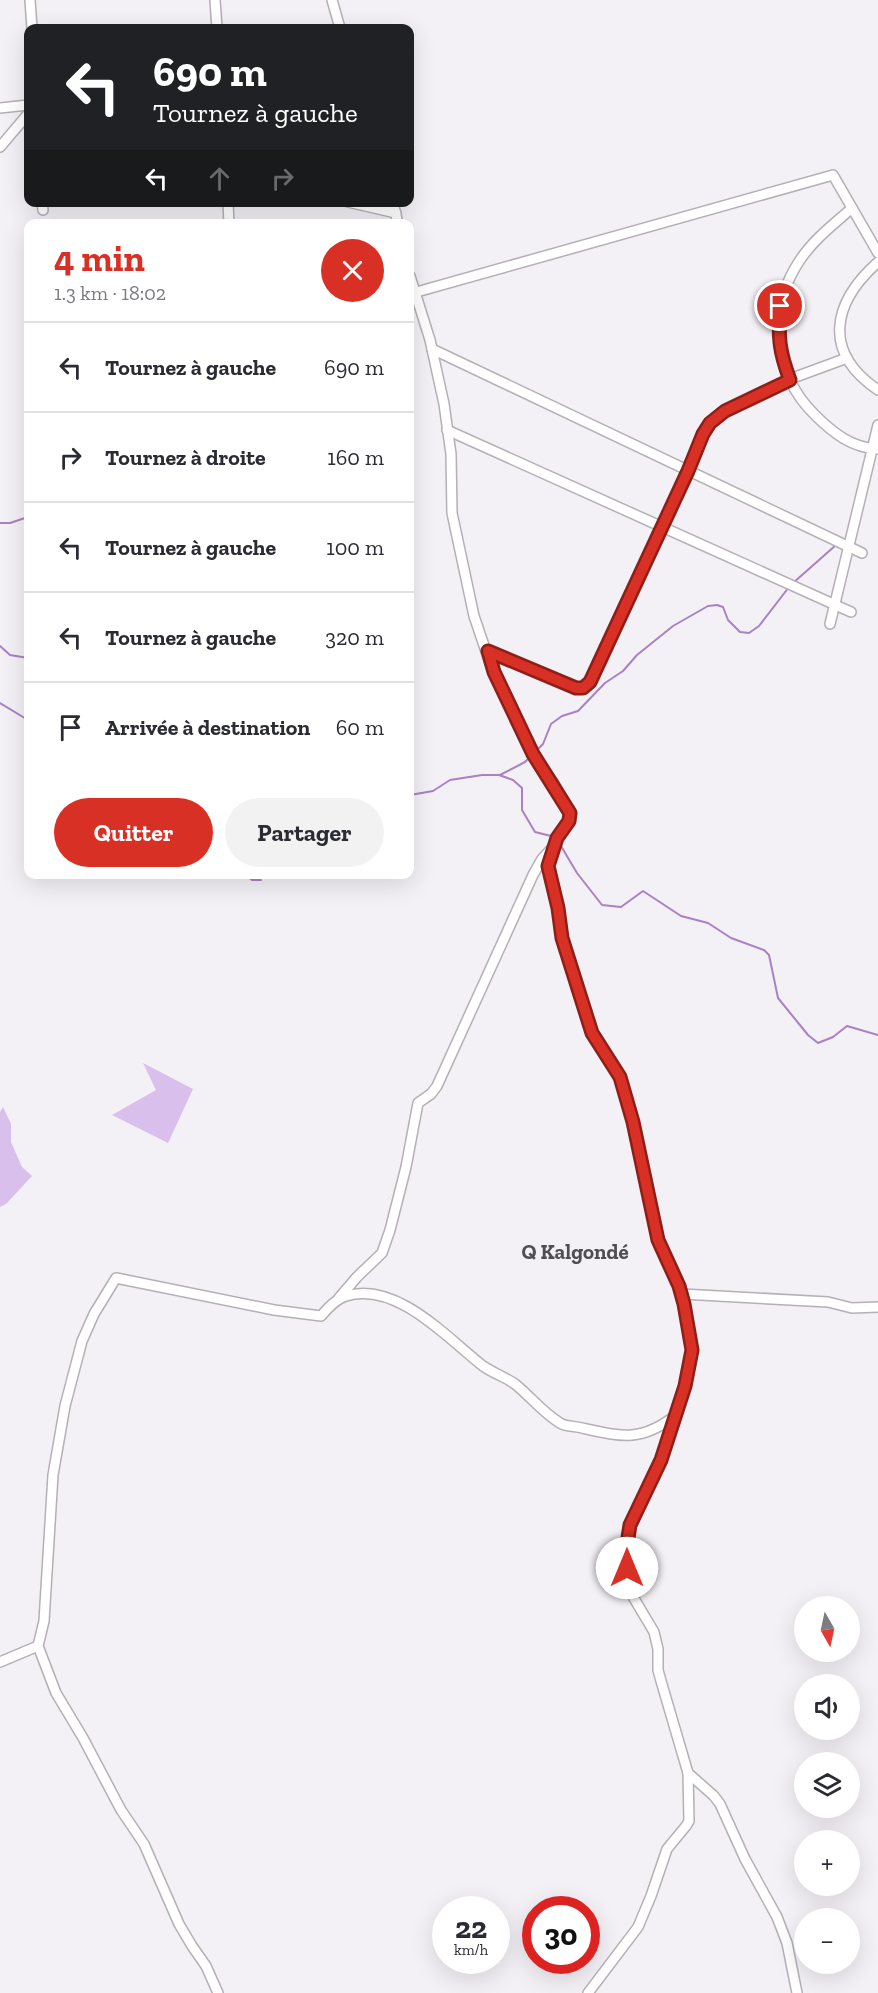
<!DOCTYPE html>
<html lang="fr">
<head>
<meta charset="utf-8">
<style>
  :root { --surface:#fff; --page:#f2f2f3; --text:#2b2b33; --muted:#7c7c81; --line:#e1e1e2; --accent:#d93025 }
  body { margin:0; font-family:"Zilla Slab",serif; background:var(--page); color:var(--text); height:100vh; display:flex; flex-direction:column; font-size:22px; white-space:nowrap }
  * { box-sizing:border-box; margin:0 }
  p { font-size:20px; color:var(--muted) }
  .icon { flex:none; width:33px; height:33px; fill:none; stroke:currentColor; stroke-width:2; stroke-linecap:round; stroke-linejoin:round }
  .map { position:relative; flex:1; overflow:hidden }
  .panel { position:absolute; left:24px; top:219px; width:390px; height:660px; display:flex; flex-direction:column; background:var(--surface); border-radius:12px; box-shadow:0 6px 24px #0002 }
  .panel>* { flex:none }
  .hud { position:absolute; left:24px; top:24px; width:390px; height:183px; border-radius:12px; box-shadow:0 6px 24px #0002; background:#202124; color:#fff; overflow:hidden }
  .needle { width:39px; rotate:171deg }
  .fabs { position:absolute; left:794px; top:1596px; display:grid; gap:12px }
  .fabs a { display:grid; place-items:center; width:66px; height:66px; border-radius:50%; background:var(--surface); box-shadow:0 6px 24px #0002; font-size:30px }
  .speed { position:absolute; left:432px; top:1896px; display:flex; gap:12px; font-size:30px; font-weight:700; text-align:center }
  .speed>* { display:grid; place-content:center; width:78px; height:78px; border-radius:50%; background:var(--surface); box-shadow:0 6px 24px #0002; line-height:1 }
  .speed small { font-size:15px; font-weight:400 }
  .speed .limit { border:9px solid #d22; background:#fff; color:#111 }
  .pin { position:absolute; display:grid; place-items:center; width:51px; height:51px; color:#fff; margin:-26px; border:3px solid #fff; border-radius:50%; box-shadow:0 2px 6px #0007 }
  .me { position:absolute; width:66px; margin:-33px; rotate:0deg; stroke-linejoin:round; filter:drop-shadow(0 0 4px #0008) }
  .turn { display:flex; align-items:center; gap:21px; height:126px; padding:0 30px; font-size:27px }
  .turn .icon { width:78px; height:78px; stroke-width:2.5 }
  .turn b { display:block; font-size:42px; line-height:51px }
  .lanes { display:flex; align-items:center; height:57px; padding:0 30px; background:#0003; justify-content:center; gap:30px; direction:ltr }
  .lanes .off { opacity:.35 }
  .round { display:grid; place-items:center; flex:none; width:63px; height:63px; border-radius:32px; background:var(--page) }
  .headline { display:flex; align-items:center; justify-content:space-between; height:102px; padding:0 30px }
  h1 { font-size:36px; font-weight:700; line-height:45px; color:var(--accent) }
  .action { display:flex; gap:12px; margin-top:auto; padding:12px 30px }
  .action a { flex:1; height:69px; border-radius:36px; background:var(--accent); color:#fff; font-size:24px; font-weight:700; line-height:69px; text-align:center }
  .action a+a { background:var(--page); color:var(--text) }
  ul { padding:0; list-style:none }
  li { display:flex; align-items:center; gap:18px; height:90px; padding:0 30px; border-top:2px solid var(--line) }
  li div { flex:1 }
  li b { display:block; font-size:22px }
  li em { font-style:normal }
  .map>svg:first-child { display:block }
  .green { fill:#d9bfec }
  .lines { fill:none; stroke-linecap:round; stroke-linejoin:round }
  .stream { stroke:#a882c3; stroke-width:2 }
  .minor-casing { stroke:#b4b0b6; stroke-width:12 }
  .minor { stroke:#fff; stroke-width:9 }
  .route-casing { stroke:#8d1f18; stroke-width:15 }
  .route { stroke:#d93025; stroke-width:10 }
  .labels { text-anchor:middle; stroke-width:6; stroke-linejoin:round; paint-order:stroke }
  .quarter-label { font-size:21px; font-weight:bold; fill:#504e52; stroke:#f3f0f6 }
</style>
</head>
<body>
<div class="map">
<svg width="878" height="1993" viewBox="0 0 878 1993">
  <rect width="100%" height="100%" fill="#f3f0f6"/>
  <!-- green -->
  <g class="green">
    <path d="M143 1063 193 1089 168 1143 112 1115 156 1090Z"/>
    <path d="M3 1107 11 1124V1142L22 1167 32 1176 6 1204 0 1207V1112Z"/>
  </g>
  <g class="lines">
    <!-- stream -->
    <g class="stream">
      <path d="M0 523H10L28 517"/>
      <path d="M793 583 836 545"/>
      <path d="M0 646 10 655 28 658"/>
      <path d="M0 703 28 720"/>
      <path d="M535 752 543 744 551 724 562 716 578 711 605 683 623 671 637 655 673 626 708 606 717 605 723 607 728 620 740 632 749 633 759 626 789 587"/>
      <path d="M500 775 525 762 531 756"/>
      <path d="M410 795 433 791 450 780 482 775H499L513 780 522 788V810L535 832 555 837"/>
      <path d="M558 841 577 873 602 905 621 907 643 891 681 916 708 923 731 938 764 950 769 955 778 998 808 1035 818 1043 833 1037 847 1026 878 1035"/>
      <path d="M245 874 252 880H261"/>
    </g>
    <defs>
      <g id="minor">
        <path d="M30 0 32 28"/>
        <path d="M215 0 217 28"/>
        <path d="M332 0 340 28"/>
        <path d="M0 108 28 105"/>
        <path d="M0 147 28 114"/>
        <path d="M42 202 43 210"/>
        <path d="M228 202 229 224"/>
        <path d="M348 202 396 213"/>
        <path d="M393 202 398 224"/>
        <path d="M852 208C834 224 814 239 800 260 767 309 773 374 815 415 833 433 852 448 878 449"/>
        <path d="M878 262C832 303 822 352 878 390"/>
        <path d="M410 276 430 340 444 404 451 454 452 513 474 616 493 672 508 703 533 755 553 782 570 813 569 821 557 838 548 866 558 908 562 938 592 1033 620 1078 633 1122 658 1240 679 1286 684 1303 692 1350 685 1386 661 1460 630 1525 625 1550 632 1595 654 1632 658 1649V1670L661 1681 688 1773 714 1796 720 1804 745 1859 777 1917 787 1943 797 1993"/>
        <path d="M413 293 833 175 878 253"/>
        <path d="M432 349 862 553"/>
        <path d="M447 430 851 612"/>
        <path d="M830 624 878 425"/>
        <path d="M488 651 576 688H583L590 682 688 471 703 434 710 423 725 411 790 379 847 358"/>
        <path d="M682 1294 828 1302 852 1308 878 1307"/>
        <path d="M339 1298 357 1277 382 1253 390 1230 406 1167 418 1103 431 1094 437 1086 533 875 542 859 552 848"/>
        <path d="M0 1662 38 1646"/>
        <path d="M218 1993 206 1966 192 1946 179 1924 144 1844 121 1810 83 1738 56 1693 38 1646 44 1621 53 1475 65 1406 82 1341 94 1314 116 1278 274 1310 321 1316C328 1308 336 1299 346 1296 397 1281 447 1338 483 1366 493 1373 505 1377 515 1384 530 1396 543 1413 560 1423 566 1427 575 1426 582 1428 622 1437 642 1442 676 1415"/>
        <path d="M588 1993 638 1927 651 1896 667 1849 686 1826 689 1821 688 1773"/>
      </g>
    </defs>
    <!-- minor casing -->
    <use href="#minor" class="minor-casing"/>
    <!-- minor -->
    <use href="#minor" class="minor"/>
  </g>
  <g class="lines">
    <defs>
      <path id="route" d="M627 1568 626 1550 630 1525 661 1460 685 1386 692 1350 684 1304 679 1286 658 1240 633 1122 620 1077 592 1033 562 938 558 908 548 866 557 838 569 821 570 813 533 754 494 672 488 651 576 688H583L590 682 688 471 703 434 710 423 725 411 790 380C779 351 778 337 780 306"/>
    </defs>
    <!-- route casing -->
    <use href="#route" class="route-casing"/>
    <!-- route -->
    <use href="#route" class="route"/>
  </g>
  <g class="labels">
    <!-- quarter labels -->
    <g class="quarter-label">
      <text x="575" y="1259">Q Kalgondé</text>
    </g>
  </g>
</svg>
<div class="fabs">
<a><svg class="needle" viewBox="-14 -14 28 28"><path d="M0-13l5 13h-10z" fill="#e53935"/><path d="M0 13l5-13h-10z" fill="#7c7c81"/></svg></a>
<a><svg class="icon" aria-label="sound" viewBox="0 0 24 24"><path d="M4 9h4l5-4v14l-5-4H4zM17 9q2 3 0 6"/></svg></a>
<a><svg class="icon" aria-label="layers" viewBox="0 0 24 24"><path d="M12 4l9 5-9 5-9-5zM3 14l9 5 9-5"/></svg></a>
<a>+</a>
<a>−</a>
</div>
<div class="speed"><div>22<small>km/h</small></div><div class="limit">30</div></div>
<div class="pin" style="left:780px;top:306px;background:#d93025"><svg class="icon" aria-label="arrive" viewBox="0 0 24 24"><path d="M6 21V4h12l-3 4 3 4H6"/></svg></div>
<svg class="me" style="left:627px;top:1568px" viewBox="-20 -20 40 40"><circle r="19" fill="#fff"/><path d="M0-13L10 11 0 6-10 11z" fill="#d93025"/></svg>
<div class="hud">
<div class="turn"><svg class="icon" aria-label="left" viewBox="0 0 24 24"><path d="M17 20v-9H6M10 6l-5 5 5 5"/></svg><div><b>690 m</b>Tournez à gauche</div></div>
<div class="lanes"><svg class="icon" aria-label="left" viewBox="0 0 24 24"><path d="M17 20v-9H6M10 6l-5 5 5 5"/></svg><svg class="icon off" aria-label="ahead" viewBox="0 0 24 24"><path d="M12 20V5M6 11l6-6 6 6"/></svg><svg class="icon off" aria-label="right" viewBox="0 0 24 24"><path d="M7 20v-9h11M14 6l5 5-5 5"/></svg></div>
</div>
<section class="panel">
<div class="headline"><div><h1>4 min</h1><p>1.3 km · 18:02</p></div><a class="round" style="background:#d93025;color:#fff"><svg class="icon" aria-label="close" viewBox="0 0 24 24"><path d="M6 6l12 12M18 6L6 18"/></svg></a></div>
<ul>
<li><svg class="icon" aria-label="left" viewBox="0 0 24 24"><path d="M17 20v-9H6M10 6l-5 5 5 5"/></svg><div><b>Tournez à gauche</b></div><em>690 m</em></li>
<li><svg class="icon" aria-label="right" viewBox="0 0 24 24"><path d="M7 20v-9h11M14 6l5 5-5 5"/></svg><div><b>Tournez à droite</b></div><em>160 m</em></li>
<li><svg class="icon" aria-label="left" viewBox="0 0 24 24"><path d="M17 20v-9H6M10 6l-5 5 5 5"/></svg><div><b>Tournez à gauche</b></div><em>100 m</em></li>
<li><svg class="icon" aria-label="left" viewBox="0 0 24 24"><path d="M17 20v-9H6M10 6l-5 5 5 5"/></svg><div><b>Tournez à gauche</b></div><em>320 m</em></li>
<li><svg class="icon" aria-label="arrive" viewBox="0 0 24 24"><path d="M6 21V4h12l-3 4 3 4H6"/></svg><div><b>Arrivée à destination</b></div><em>60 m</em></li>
</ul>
<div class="action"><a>Quitter</a><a>Partager</a></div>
</section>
</div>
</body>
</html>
